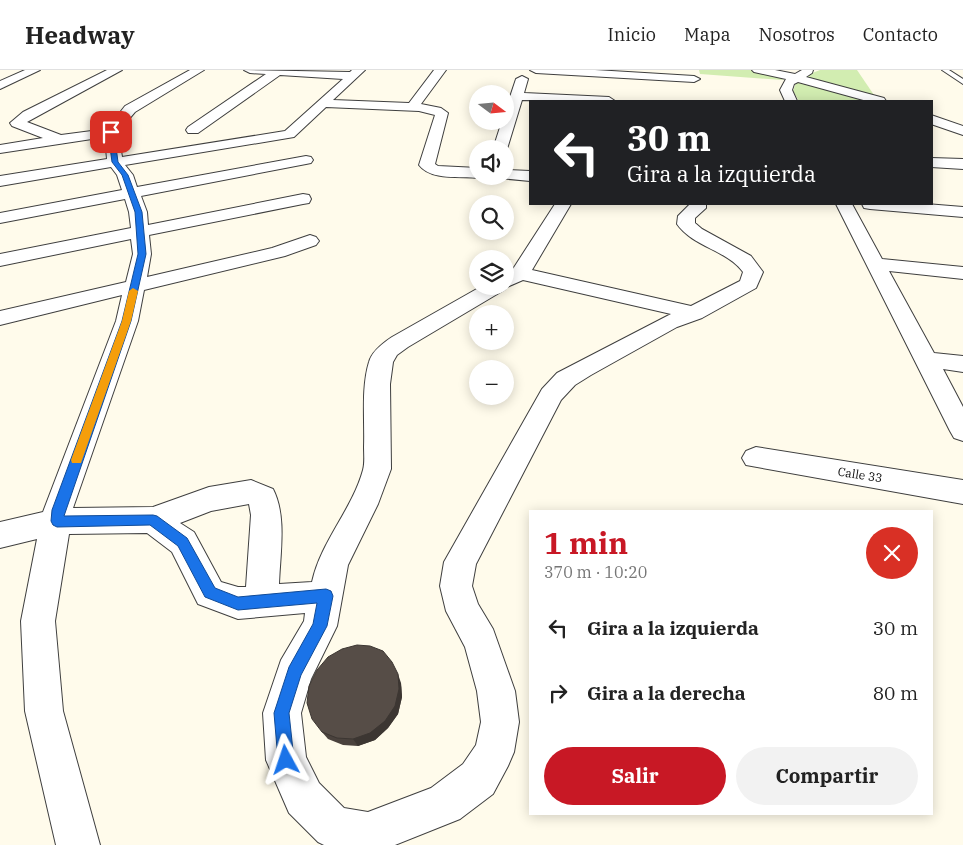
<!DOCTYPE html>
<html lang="es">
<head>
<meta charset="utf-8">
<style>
  :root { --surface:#fff; --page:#f2f2f2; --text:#222; --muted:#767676; --line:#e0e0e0; --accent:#c81825 }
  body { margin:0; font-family:"IBM Plex Serif",serif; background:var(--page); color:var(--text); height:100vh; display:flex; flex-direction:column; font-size:19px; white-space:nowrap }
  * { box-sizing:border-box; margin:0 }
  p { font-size:16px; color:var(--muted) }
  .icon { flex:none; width:28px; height:28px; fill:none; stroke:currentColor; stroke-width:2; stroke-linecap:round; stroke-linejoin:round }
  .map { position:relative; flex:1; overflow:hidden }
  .panel { position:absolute; left:529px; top:440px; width:404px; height:305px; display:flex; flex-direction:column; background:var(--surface); border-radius:0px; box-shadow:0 2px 12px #0003 }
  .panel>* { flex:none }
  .top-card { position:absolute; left:529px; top:30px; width:404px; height:105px; border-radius:0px; box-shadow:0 2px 12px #0003; background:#202124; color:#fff; overflow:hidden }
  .needle { width:32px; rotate:106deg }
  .tools { position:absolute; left:469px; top:15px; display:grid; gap:10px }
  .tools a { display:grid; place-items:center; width:45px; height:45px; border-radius:50%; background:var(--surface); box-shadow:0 2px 12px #0003; font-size:25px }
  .pin { position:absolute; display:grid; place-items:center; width:42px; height:42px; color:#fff; margin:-21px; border-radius:10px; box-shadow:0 2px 8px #0006 }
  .me { position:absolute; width:55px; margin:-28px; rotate:355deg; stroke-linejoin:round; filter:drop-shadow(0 0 4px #0008) }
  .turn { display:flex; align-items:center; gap:18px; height:105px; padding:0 15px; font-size:22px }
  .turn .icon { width:65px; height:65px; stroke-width:2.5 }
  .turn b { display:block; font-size:35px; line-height:42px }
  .round { display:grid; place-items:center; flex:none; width:52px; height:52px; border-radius:26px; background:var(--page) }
  .headline { display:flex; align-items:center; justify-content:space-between; height:85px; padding:0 15px }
  h1 { font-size:30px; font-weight:700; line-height:38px; color:var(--accent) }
  .action { display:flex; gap:10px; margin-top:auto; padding:10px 15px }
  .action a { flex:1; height:58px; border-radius:30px; background:var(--accent); color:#fff; font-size:20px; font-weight:700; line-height:58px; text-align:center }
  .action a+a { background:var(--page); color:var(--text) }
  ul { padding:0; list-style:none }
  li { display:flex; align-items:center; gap:15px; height:65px; padding:0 15px }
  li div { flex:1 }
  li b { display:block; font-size:19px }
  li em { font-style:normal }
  header { display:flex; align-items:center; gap:30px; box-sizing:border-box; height:70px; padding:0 25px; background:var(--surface); border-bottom:1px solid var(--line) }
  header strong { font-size:24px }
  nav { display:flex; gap:28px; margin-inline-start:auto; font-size:18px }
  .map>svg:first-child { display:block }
  .green { fill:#d2edb1 }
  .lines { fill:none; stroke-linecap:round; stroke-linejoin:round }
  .lane-casing { stroke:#3f3f3f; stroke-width:2 }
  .street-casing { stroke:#3f3f3f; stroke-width:2 }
  .lane { fill:#fff; fill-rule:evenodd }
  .street { fill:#fff; fill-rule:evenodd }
  .wall { fill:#4a423d }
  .shaded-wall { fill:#3c3632 }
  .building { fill:#564d47; stroke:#3c3632 }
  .route { fill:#1a73e8; stroke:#114b97 }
  .slow { fill:#f59e0b }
  .labels { text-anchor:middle; stroke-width:5; stroke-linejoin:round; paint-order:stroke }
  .street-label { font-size:12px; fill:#0c0c0c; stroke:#fff }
</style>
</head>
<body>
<header>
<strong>Headway</strong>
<nav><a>Inicio</a><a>Mapa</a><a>Nosotros</a><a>Contacto</a></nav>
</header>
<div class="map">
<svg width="963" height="775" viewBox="0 0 963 775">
  <rect width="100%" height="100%" fill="#fffbeb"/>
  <!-- green -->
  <g class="green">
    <path d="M699 0H750L784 8 782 10 700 4Z"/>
    <path d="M820 0H857L876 28 802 7Z"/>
    <path d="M797 10 871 31H799L793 21Z"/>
  </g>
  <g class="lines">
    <defs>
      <path id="lane" d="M942 0H949L963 9V14Z"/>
      <g id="street">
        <path d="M25 0H40L0 19V11Z"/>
        <path d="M107 0H122L27 52 61 65 107 59 125 36 190 0H204L135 42 118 62 122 87 285 61 343 9 280 5 198 63H188L186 60 188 57 266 4 250 3 244 0 350 2 352 0H365L333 30 409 33 434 0H446L421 34 441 38 448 43 435 94 438 96 478 98V106H484L478 108C461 106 431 111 419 95L435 45 419 41 326 37 294 67 125 95 133 105 137 117 306 86 311 87 313 90 311 93 306 94 141 126 147 142 148 155 303 124 309 125 311 129 309 133 303 134 149 165 151 184 147 207 272 178 310 165 316 167 319 171 316 175 285 186 144 220 138 251 73 438 153 437 209 417 251 410 273 419C287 446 280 484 279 514L312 512C321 471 352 440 363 400 365 393 364 384 364 377 365 350 361 318 369 292 372 281 383 273 392 267L482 216H505V203L513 199 555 134H571L532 200 691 236 740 211 743 202C727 180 693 177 677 154L678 146 690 134H706V138L695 148V153L702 159 751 186 763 202 756 218 702 248 677 257 591 305 575 315 561 330 476 494 472 516 478 534 493 559 515 621 519 652 514 682 508 696 493 724 460 749 395 775H324L318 772 289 743 266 690 263 643 281 590 304 551 305 543 238 549 198 534 172 482 147 463 69 464 55 551 63 641 100 775H56L25 641 21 551 37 469 0 478V452L43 442 116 251 122 225 0 255V241L126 212 133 184 131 169 0 196V184L131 158 129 142 125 129 0 153V143L122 120 117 105 111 97 0 116V106L107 89 105 67 0 83V75L43 68 12 56 10 53 23 42ZM523 210 671 244 557 303 542 319 444 492 440 516 446 541 465 577 477 621 481 652 476 675 463 694 431 718 368 742 344 738 319 713 306 687 301 643 311 609 337 556 348 495 378 434 391 399 390 314 393 292 397 285 408 277 504 220 507 217ZM249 434 251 445 246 517H238L221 512 194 462 180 453 211 441Z"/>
        <path d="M530 0H595L694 6 700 9 694 12 536 3Z"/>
        <path d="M752 0H775L795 4 802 0H813L812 3 806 7 884 28 886 31H867L798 12 794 14 792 20 797 31H785L780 20 786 9 754 2Z"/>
        <path d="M522 6 528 9 524 23 609 27 615 31 522 30 507 79 505 82V79H493L502 51H505V42L516 9Z"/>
        <path d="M931 45 963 56V65L931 54Z"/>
        <path d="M931 88 963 89V99L931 97Z"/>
        <path d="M505 100 530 101V111L499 108 498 106H505Z"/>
        <path d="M836 134H852L882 189 963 197V209L889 201 934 283 963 286V302L943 299 963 337V371L954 368 950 361Z"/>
        <path d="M862 134H926L963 137V147L870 139 864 138Z"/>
        <path d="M756 377 963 410V434L746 395 742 388 746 381Z"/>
      </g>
    </defs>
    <!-- lane casing -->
    <use href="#lane" class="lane-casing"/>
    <!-- street casing -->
    <use href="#street" class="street-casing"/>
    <!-- lane -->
    <use href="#lane" class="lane"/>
    <!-- street -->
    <use href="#street" class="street"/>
  </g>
  <!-- wall -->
  <path class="wall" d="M401 613 402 627 398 644 388 658 375 670 358 676 343 675 328 669 322 662Z"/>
  <!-- shaded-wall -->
  <path class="shaded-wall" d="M398 604 401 613 402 627 398 644 388 658 375 670 358 676 353 669Z"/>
  <!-- building -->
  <path class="building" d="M357 575 370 576 383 581 392 592 398 604 399 619 395 636 385 651 370 663 353 669 337 668 322 662 312 649 307 633 309 616 317 600 328 587 342 579Z"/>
  <!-- route -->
  <path class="route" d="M111 60 114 62 118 92 128 105 142 142 146 184 131 251 64 446 153 445 157 446 187 468 215 518 238 527 326 519 331 521 333 526 327 556 301 605 289 643 294 690 292 696 286 698 280 696 278 690 274 643 289 597 313 554 317 533 238 540 205 527 178 476 150 455 57 457 53 455 51 451 52 440 122 251 138 184 135 142 122 105 112 92 108 62Z"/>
  <!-- slow -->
  <path class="slow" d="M133 218 138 221 131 251 82 390 81 393H72L71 390 122 251 129 221Z"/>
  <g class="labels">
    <!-- street labels -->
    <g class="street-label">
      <text transform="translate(860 405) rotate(9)" y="4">Calle 33</text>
    </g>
  </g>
</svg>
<div class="tools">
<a><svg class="needle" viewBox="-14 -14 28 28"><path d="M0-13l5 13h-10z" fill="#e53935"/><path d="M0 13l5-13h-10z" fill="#767676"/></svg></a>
<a><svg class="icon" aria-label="sound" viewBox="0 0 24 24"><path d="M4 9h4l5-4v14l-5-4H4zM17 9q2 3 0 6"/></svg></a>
<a><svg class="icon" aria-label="search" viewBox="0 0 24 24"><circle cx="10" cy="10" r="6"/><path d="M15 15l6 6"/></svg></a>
<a><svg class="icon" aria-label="layers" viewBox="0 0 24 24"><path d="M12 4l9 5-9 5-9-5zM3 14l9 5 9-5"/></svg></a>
<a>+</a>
<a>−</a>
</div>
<div class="pin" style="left:111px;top:62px;background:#d93025"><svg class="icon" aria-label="arrive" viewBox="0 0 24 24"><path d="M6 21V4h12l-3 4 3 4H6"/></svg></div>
<svg class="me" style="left:286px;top:690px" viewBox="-20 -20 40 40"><path d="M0-17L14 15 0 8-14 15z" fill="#1a73e8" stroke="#fff" stroke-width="4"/></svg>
<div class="top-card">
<div class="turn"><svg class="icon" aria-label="left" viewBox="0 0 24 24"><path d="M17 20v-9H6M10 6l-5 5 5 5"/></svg><div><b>30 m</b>Gira a la izquierda</div></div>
</div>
<section class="panel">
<div class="headline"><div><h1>1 min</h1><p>370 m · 10:20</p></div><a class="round" style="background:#d93025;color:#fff"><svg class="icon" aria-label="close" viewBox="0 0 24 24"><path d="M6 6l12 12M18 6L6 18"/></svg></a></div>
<ul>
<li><svg class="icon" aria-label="left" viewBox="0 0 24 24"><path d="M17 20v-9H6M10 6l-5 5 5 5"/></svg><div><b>Gira a la izquierda</b></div><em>30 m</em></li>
<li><svg class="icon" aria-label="right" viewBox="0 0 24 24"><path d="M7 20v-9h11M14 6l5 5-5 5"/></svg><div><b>Gira a la derecha</b></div><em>80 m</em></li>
</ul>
<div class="action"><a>Salir</a><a>Compartir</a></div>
</section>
</div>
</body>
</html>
